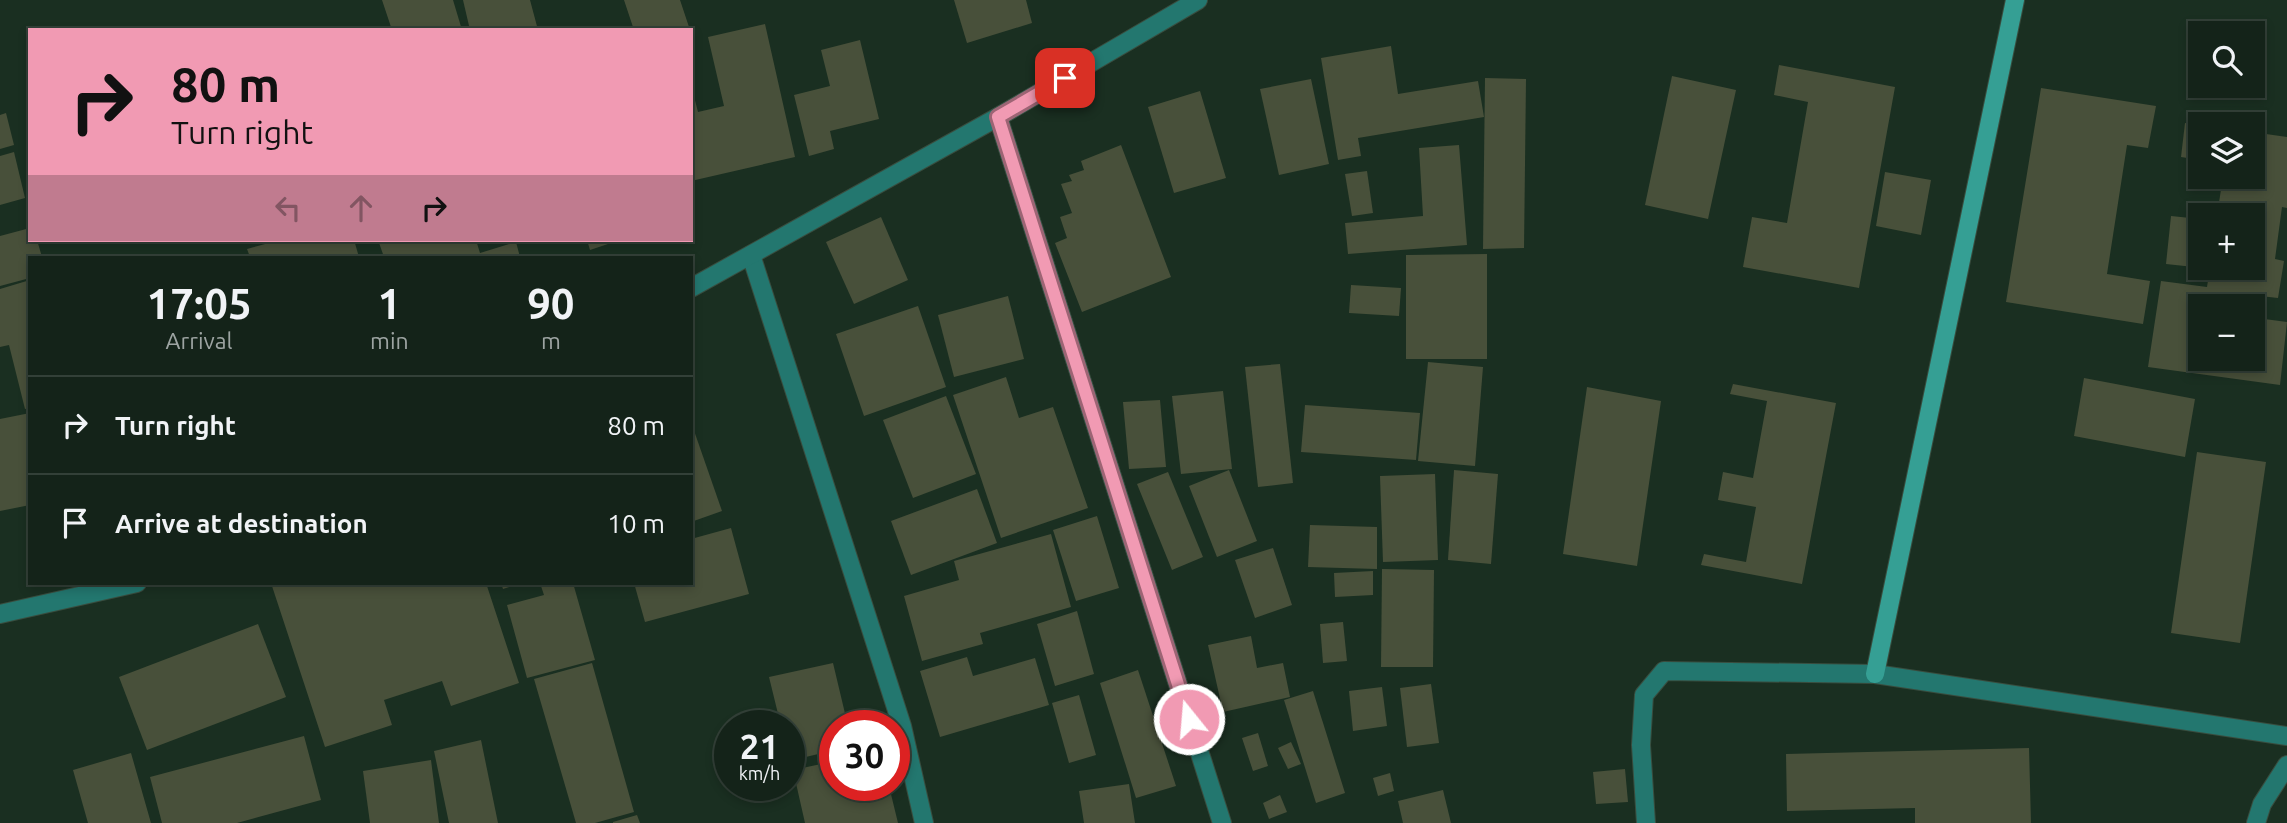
<!DOCTYPE html>
<html lang="en">
<head>
<meta charset="utf-8">
<style>
  :root { --surface:#142319; --page:#1d2b22; --text:#f1f3f6; --muted:#9da4a2; --line:#334038 }
  body { margin:0; font-family:Ubuntu,sans-serif; background:var(--page); color:var(--text); height:100vh; display:flex; flex-direction:column; font-size:26px; white-space:nowrap }
  * { box-sizing:border-box; margin:0 }
  p { font-size:23px; color:var(--muted) }
  .icon { flex:none; width:38px; height:38px; fill:none; stroke:currentColor; stroke-width:2; stroke-linecap:round; stroke-linejoin:round }
  .map { position:relative; flex:1; overflow:hidden }
  .sheet { position:absolute; left:28px; top:256px; width:665px; height:329px; display:flex; flex-direction:column; background:var(--surface); border-radius:0px; box-shadow:0 4px 10px #0003,0 0 0 2px var(--line) }
  .sheet>* { flex:none }
  .guide { position:absolute; left:28px; top:28px; width:665px; height:214px; border-radius:0px; box-shadow:0 4px 10px #0003,0 0 0 2px var(--line); background:#f19ab3; color:#111; overflow:hidden }
  .fabs { position:absolute; left:2188px; top:21px; display:grid; gap:14px }
  .fabs a { display:grid; place-items:center; width:77px; height:77px; border-radius:0px; background:var(--surface); box-shadow:0 4px 10px #0003,0 0 0 2px var(--line); font-size:35px }
  .speed { position:absolute; left:714px; top:710px; display:flex; gap:14px; font-size:35px; font-weight:700; text-align:center }
  .speed>* { display:grid; place-content:center; width:91px; height:91px; border-radius:50%; background:var(--surface); box-shadow:0 4px 10px #0003,0 0 0 2px var(--line); line-height:1 }
  .speed small { font-size:18px; font-weight:400 }
  .speed .limit { border:10px solid #d22; background:#fff; color:#111 }
  .pin { position:absolute; display:grid; place-items:center; width:60px; height:60px; color:#fff; margin:-30px; border-radius:14px; box-shadow:0 4px 10px #0006 }
  .me { position:absolute; width:77px; margin:-38px; rotate:343deg; stroke-linejoin:round; filter:drop-shadow(0 0 5px #0008) }
  .turn { display:flex; align-items:center; gap:24px; height:147px; padding:0 28px; font-size:32px }
  .turn .icon { width:91px; height:91px; stroke-width:2.5 }
  .turn b { display:block; font-size:49px; line-height:60px }
  .lanes { display:flex; align-items:center; height:66px; padding:0 28px; background:#0003; justify-content:center; gap:35px; direction:ltr }
  .lanes .off { opacity:.35 }
  .eta { display:flex; justify-content:space-evenly; align-items:center; height:119px; text-align:center }
  .eta b { font-size:42px; font-weight:600; line-height:49px }
  ul { padding:0; list-style:none }
  li { display:flex; align-items:center; gap:21px; height:98px; padding:0 28px; border-top:2px solid var(--line) }
  li div { flex:1 }
  li b { display:block; font-size:26px }
  li em { font-style:normal }
  .map>svg:first-child { display:block }
  .building { fill:#48503a; fill-rule:evenodd }
  .lines { fill:none; stroke-linecap:round; stroke-linejoin:round }
  .street-casing { stroke:#394d3f; stroke-width:20 }
  .secondary-casing { stroke:#394d3f; stroke-width:20 }
  .street { stroke:#23776f; stroke-width:18 }
  .secondary { stroke:#359f94; stroke-width:18 }
  .route-casing { stroke:#9d6474; stroke-width:18 }
  .route { stroke:#f19ab3; stroke-width:12 }
</style>
</head>
<body>
<div class="map">
<svg width="2287" height="823" viewBox="0 0 2287 823">
  <rect width="100%" height="100%" fill="#1a2f21"/>
  <!-- building -->
  <g class="building">
    <path d="M382 0H453L462 30H392Z"/>
    <path d="M463 0H530L538 30H470Z"/>
    <path d="M624 0H680L690 30H634Z"/>
    <path d="M954 0H1026L1032 23 967 43Z"/>
    <path d="M765 24 795 157 691 181V85L698 112 724 106 708 37Z"/>
    <path d="M860 40 879 119 830 131 834 149 809 156 794 95 830 86 821 50Z"/>
    <path d="M1391 46 1398 94 1478 81 1484 117 1358 138 1361 156 1338 160 1321 58Z"/>
    <path d="M1779 65 1895 87 1859 288 1743 267 1752 217 1787 223 1808 102 1774 95Z"/>
    <path d="M1672 76 1736 90 1708 219 1645 205Z"/>
    <path d="M1485 78 1526 79 1524 248 1483 249Z"/>
    <path d="M1311 79 1329 164 1279 175 1260 89Z"/>
    <path d="M2041 88 2156 106 2148 148 2127 145 2107 274 2150 281 2143 324 2006 302Z"/>
    <path d="M1200 91 1226 178 1174 193 1148 107Z"/>
    <path d="M6 113 14 145 0 149V115Z"/>
    <path d="M2185 123 2200 125V160L2181 157Z"/>
    <path d="M2252 132 2287 137V208L2282 207 2275 259 2284 261 2278 298 2260 296 2257 318 2287 322 2280 385 2148 367 2161 281 2207 287 2210 268H2252V215H2217L2223 177H2252ZM2200 306H2252V359H2200Z"/>
    <path d="M1121 145 1171 277 1082 312 1055 243 1067 238 1060 217 1072 213 1061 184 1072 181 1069 175 1084 170 1081 161Z"/>
    <path d="M1459 145 1467 245 1348 254 1345 223 1423 216 1419 148Z"/>
    <path d="M14 152 25 198 0 205V156Z"/>
    <path d="M1367 171 1373 213 1352 216 1345 174Z"/>
    <path d="M1885 172 1931 180 1921 235 1876 226Z"/>
    <path d="M2171 216 2200 219 2194 267 2166 264Z"/>
    <path d="M881 217 908 280 854 304 826 242Z"/>
    <path d="M30 228V240H37L42 257H30V278L0 286V236Z"/>
    <path d="M280 240H354L359 257H250L247 249Z"/>
    <path d="M378 240H476L480 253 516 242 520 257H384Z"/>
    <path d="M587 240H620L590 250Z"/>
    <path d="M1487 254V359H1406V255Z"/>
    <path d="M30 280V408L25 409 9 345 0 347V289Z"/>
    <path d="M1351 285 1401 288 1399 316 1349 313Z"/>
    <path d="M1008 296 1024 359 954 377 938 315Z"/>
    <path d="M918 306 946 387 864 416 836 334Z"/>
    <path d="M1428 362 1483 367 1475 466 1418 461Z"/>
    <path d="M1280 364 1293 483 1258 487 1245 367Z"/>
    <path d="M1006 377 1019 418 1053 407 1088 508 1001 538 953 395Z"/>
    <path d="M2084 378 2195 399 2185 457 2074 436Z"/>
    <path d="M1733 384 1836 403 1802 584 1701 565 1704 554 1746 562 1756 507 1718 500 1723 472 1753 478 1767 401 1730 394Z"/>
    <path d="M1587 387 1661 401 1637 566 1563 554Z"/>
    <path d="M1223 391 1232 469 1181 474 1172 396Z"/>
    <path d="M946 396 976 474 913 498 883 420Z"/>
    <path d="M1160 400 1166 467 1129 469 1123 402Z"/>
    <path d="M1305 405 1420 413 1416 460 1301 452Z"/>
    <path d="M30 413V505L0 511V419Z"/>
    <path d="M691 422 722 511 691 522Z"/>
    <path d="M2197 452 2266 462 2240 643 2171 633Z"/>
    <path d="M1229 470 1257 541 1217 557 1189 486Z"/>
    <path d="M1454 470 1498 474 1491 564 1448 560Z"/>
    <path d="M1168 472 1203 557 1172 570 1137 484Z"/>
    <path d="M1435 474 1438 560 1383 562 1380 476Z"/>
    <path d="M977 489 997 543 911 575 891 521Z"/>
    <path d="M1097 516 1119 588 1076 601 1053 530Z"/>
    <path d="M1310 525 1377 527V569L1308 567Z"/>
    <path d="M731 528 749 594 645 622 634 583H691V539Z"/>
    <path d="M1051 534 1071 607 980 633 983 644 922 661 904 596 959 580 954 561Z"/>
    <path d="M1273 548 1292 605 1255 618 1235 560Z"/>
    <path d="M1382 569 1434 570 1433 667H1381Z"/>
    <path d="M1373 571V595L1335 597 1334 573Z"/>
    <path d="M271 583H486L519 683 451 706 442 681 384 700 392 725 325 747Z"/>
    <path d="M501 583H521L503 589Z"/>
    <path d="M540 583H573L595 660 527 678 507 605 544 595Z"/>
    <path d="M1077 611 1094 674 1055 686 1037 624Z"/>
    <path d="M1343 622 1347 661 1323 663 1320 624Z"/>
    <path d="M258 624 286 697 147 750 119 677Z"/>
    <path d="M1251 636 1257 668 1283 663 1290 697 1223 712 1208 645Z"/>
    <path d="M967 657 973 676 1035 658 1049 705 940 737 920 671Z"/>
    <path d="M592 663 634 812 595 823H576L534 679Z"/>
    <path d="M833 663 848 726H835V750L789 761V726H781L769 677Z"/>
    <path d="M1138 670 1176 786 1136 798 1100 683Z"/>
    <path d="M1431 684 1439 743 1407 747 1400 688Z"/>
    <path d="M1382 687 1387 726 1353 731 1349 691Z"/>
    <path d="M1313 691 1345 793 1316 803 1284 700Z"/>
    <path d="M1079 695 1096 755 1069 763 1052 703Z"/>
    <path d="M1258 733 1268 766 1253 771 1242 738Z"/>
    <path d="M304 736 321 800 237 823H162L150 777Z"/>
    <path d="M481 740 498 823H449L434 751Z"/>
    <path d="M1291 742 1301 764 1288 769 1278 748Z"/>
    <path d="M2029 748 2031 823H1915V808L1787 811 1786 754Z"/>
    <path d="M131 753 151 823H88L73 770Z"/>
    <path d="M431 760 439 823H370L363 771Z"/>
    <path d="M835 761V786H889L898 823H805L793 770Z"/>
    <path d="M1625 769 1628 802 1596 804 1593 772Z"/>
    <path d="M1390 773 1394 791 1378 796 1373 778Z"/>
    <path d="M1129 784 1135 823H1084L1079 791Z"/>
    <path d="M1443 790 1451 823H1403L1398 801Z"/>
    <path d="M1280 795 1287 812 1269 819 1263 803Z"/>
    <path d="M637 815 640 823H613V822Z"/>
  </g>
  <g class="lines">
    <defs>
      <g id="street">
        <path d="M998 117 1222 823"/>
        <path d="M751 255 902 726 924 823"/>
        <path d="M691 288 998 117 1198 0"/>
        <path d="M0 614 137 583"/>
        <path d="M1646 823 1641 745 1644 695 1664 671 1875 674 2287 736"/>
        <path d="M2256 823 2262 804 2287 765"/>
      </g>
      <path id="secondary" d="M1875 674 2015 0"/>
    </defs>
    <!-- street casing -->
    <use href="#street" class="street-casing"/>
    <!-- secondary casing -->
    <use href="#secondary" class="secondary-casing"/>
    <!-- street -->
    <use href="#street" class="street"/>
    <!-- secondary -->
    <use href="#secondary" class="secondary"/>
  </g>
  <g class="lines">
    <defs>
      <path id="route" d="M1065 78 998 117 1189 719"/>
    </defs>
    <!-- route casing -->
    <use href="#route" class="route-casing"/>
    <!-- route -->
    <use href="#route" class="route"/>
  </g>
</svg>
<div class="fabs">
<a><svg class="icon" aria-label="search" viewBox="0 0 24 24"><circle cx="10" cy="10" r="6"/><path d="M15 15l6 6"/></svg></a>
<a><svg class="icon" aria-label="layers" viewBox="0 0 24 24"><path d="M12 4l9 5-9 5-9-5zM3 14l9 5 9-5"/></svg></a>
<a>+</a>
<a>−</a>
</div>
<div class="speed"><div>21<small>km/h</small></div><div class="limit">30</div></div>
<div class="pin" style="left:1065px;top:78px;background:#d93025"><svg class="icon" aria-label="arrive" viewBox="0 0 24 24"><path d="M6 21V4h12l-3 4 3 4H6"/></svg></div>
<svg class="me" style="left:1189px;top:719px" viewBox="-20 -20 40 40"><circle r="17" fill="#f19ab3" stroke="#fff" stroke-width="3"/><path d="M0-11L8 9 0 5-8 9z" fill="#fff"/></svg>
<div class="guide">
<div class="turn"><svg class="icon" aria-label="right" viewBox="0 0 24 24"><path d="M7 20v-9h11M14 6l5 5-5 5"/></svg><div><b>80 m</b>Turn right</div></div>
<div class="lanes"><svg class="icon off" aria-label="left" viewBox="0 0 24 24"><path d="M17 20v-9H6M10 6l-5 5 5 5"/></svg><svg class="icon off" aria-label="ahead" viewBox="0 0 24 24"><path d="M12 20V5M6 11l6-6 6 6"/></svg><svg class="icon" aria-label="right" viewBox="0 0 24 24"><path d="M7 20v-9h11M14 6l5 5-5 5"/></svg></div>
</div>
<section class="sheet">
<div class="eta">
<div><b>17:05</b><p>Arrival</p></div>
<div><b>1</b><p>min</p></div>
<div><b>90</b><p>m</p></div>
</div>
<ul>
<li><svg class="icon" aria-label="right" viewBox="0 0 24 24"><path d="M7 20v-9h11M14 6l5 5-5 5"/></svg><div><b>Turn right</b></div><em>80 m</em></li>
<li><svg class="icon" aria-label="arrive" viewBox="0 0 24 24"><path d="M6 21V4h12l-3 4 3 4H6"/></svg><div><b>Arrive at destination</b></div><em>10 m</em></li>
</ul>
</section>
</div>
</body>
</html>
